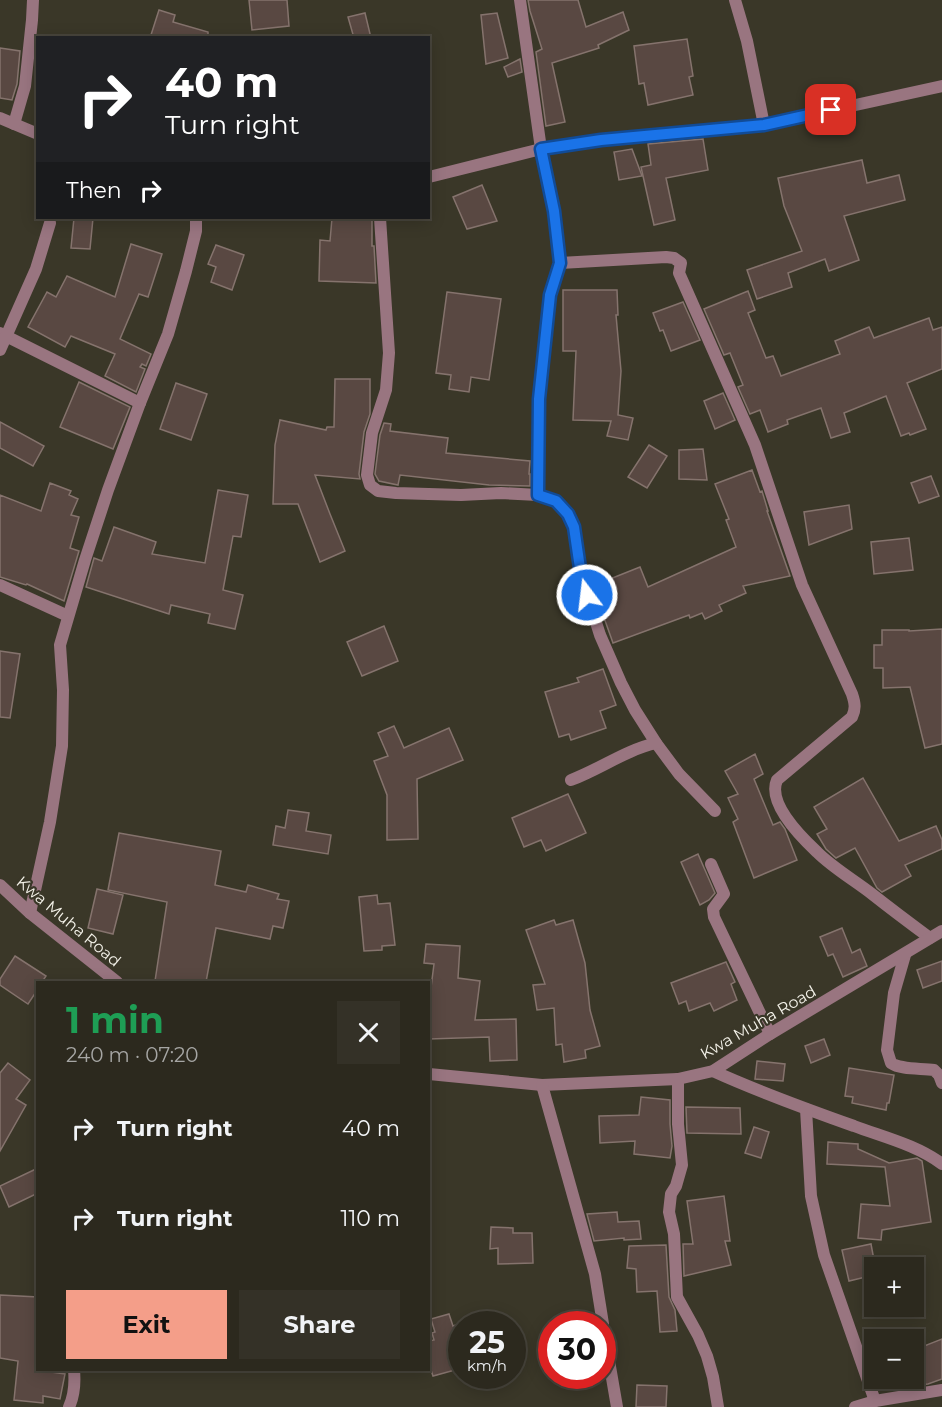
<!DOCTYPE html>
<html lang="en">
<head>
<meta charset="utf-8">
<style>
  :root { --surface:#2c291e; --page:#343127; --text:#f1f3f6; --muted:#a6a6a4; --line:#48453c; --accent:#f49e89 }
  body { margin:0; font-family:Montserrat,sans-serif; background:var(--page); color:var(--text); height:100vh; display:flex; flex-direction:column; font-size:22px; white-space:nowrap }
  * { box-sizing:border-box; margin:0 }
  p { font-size:20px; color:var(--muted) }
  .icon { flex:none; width:33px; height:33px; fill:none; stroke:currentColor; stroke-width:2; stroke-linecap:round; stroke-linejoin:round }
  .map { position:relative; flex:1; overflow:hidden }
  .sheet { position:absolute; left:36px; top:981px; width:394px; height:390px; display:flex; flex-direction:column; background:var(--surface); border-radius:0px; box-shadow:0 3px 15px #0003,0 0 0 2px var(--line) }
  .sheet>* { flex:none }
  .banner { position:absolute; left:36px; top:36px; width:394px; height:183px; border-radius:0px; box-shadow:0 3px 15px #0003,0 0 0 2px var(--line); background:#202124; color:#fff; overflow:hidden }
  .controls { position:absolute; left:864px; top:1257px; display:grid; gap:12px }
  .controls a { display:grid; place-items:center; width:60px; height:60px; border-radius:0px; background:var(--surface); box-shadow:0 3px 15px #0003,0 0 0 2px var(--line); font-size:30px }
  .speed { position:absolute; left:448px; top:1311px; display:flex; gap:12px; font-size:30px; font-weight:700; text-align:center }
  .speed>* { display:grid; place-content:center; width:78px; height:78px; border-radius:50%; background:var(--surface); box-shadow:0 3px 15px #0003,0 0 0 2px var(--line); line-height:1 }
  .speed small { font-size:15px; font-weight:400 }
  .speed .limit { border:9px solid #d22; background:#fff; color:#111 }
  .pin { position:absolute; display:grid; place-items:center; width:51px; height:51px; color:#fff; margin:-26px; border-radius:12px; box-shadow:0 3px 9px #0006 }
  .me { position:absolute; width:66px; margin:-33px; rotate:345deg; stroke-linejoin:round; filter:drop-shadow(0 0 4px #0008) }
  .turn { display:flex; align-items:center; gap:21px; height:126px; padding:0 30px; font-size:27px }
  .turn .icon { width:78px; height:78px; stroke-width:2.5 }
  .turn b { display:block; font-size:42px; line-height:51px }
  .then { display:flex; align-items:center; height:57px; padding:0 30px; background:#0003; gap:12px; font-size:22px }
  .round { display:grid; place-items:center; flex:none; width:63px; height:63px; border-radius:0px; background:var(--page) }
  .head { display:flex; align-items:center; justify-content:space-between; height:102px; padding:0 30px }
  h1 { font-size:36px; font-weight:700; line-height:45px; color:#1e9e55 }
  .cta { display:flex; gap:12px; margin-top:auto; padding:12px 30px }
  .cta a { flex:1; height:69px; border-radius:0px; background:var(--accent); color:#111; font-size:24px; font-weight:700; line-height:69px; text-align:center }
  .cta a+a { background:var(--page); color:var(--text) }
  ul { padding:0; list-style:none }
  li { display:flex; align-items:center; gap:18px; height:90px; padding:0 30px }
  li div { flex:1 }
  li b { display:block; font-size:22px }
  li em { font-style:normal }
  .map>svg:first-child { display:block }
  .building { fill:#594842; stroke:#85736d; stroke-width:1.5 }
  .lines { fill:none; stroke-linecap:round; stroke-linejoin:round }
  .street { stroke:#997580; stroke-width:12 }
  .route-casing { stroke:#114b97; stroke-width:15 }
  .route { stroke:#1a73e8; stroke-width:10 }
  .labels { text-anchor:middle; stroke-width:4.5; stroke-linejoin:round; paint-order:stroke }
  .street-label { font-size:16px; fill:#f4f2e9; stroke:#3a3728 }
</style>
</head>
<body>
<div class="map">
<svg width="942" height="1407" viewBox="0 0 942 1407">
  <rect width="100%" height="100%" fill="#3a3728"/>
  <!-- building -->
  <g class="building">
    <path d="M249 0H287L289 26 252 30Z"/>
    <path d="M528 0H578L586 27 623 12 629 30 598 45 599 48 552 63 565 122 546 126 536 52 542 49 530 11Z"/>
    <path d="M159 10 175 15 173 22 208 32V38H150Z"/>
    <path d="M365 13 371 38H354L348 17Z"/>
    <path d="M497 13 508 58 486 64 481 15Z"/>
    <path d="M687 39 693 76 689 77 693 95 648 105 644 83 639 84 634 46Z"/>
    <path d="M0 48 20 51 17 84 12 100 0 98Z"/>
    <path d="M520 59 522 72 508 77 504 67Z"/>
    <path d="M703 139 708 170 666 178 675 220 654 225 641 167 651 165 648 144Z"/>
    <path d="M632 149 642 176 619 180 614 152Z"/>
    <path d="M862 160 867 183 899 175 905 200 844 216 859 260 829 271 825 259 788 273 792 287 757 299 747 270 802 251 784 206 778 178Z"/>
    <path d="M482 185 497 221 467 229 453 197Z"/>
    <path d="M74 218H93L90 249 71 248Z"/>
    <path d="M332 218H372V246H374L376 283 319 281 320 240 330 241Z"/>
    <path d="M131 244 162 254 148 297 139 294 120 339 151 354 146 366 142 364 140 367 145 369 136 392 105 376 115 354 71 336 65 347 28 327 47 292 56 297 67 276 115 297Z"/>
    <path d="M216 245 244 255 232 290 211 282 216 267 208 264Z"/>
    <path d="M563 290H617L618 315H616L621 371 618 415 633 418 628 440 607 436 611 421 573 420 576 351H563Z"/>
    <path d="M748 291 755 310 748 313 766 358 773 356 781 376 840 354 835 341 869 327 874 338 929 318 933 330 942 327V369L907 383 926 429 910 435 909 433 901 436 886 396 844 413 850 432 831 438 821 408 787 420 788 424 768 432 760 410 750 414 738 387 743 385 730 353 724 355 704 309Z"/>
    <path d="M447 292 501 299 489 380 471 377 469 392 449 389 451 375 436 373Z"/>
    <path d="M683 302 700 340 671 351 663 330 660 331 653 313Z"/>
    <path d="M335 379H370V414L364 432 359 474 360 479 315 475 330 514 345 551 320 562 298 504H273L275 445 280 420 326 430 327 427H334Z"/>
    <path d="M79 382 130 407 113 449 60 427Z"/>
    <path d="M176 383 207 394 191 440 160 429Z"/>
    <path d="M723 393 735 420 715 429 704 401Z"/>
    <path d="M0 422 44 446 33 466 0 448Z"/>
    <path d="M384 423 391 424 390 431 448 438 446 453 530 461 529 474H530V486L489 485 400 475 398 485 379 481 375 474 380 435Z"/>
    <path d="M649 445 667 456 647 488 628 477Z"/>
    <path d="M703 449 707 480 679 479V450Z"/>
    <path d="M752 470 760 492 762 491 768 511H767L790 576 743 586 746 593 719 605 722 611 705 619 702 613 690 618 689 615 613 643 602 612 610 609 600 583 640 567 648 587 736 547 726 520 729 519 715 484Z"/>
    <path d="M931 476 939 496 919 503 911 483Z"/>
    <path d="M50 483 71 491 69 495 78 499 71 515 79 517 70 548 79 551 64 601 27 584 26 585 0 577V495L41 511Z"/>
    <path d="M218 490 248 495 241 537 233 536 223 590 243 595 235 629 208 623 210 614 171 605 169 614 86 587 94 558 102 561 114 527 156 542 152 554 205 563Z"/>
    <path d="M849 505 852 529 809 545 804 512Z"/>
    <path d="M909 538 913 570 874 574 871 542Z"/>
    <path d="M384 626 398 661 362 676 347 642Z"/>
    <path d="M942 629V744L925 748 910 687 883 688V668H874V645H882V630H909V631Z"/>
    <path d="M0 651 20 654 10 718 0 717Z"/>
    <path d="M603 669 616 705 600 711 606 728 571 740 569 734 559 737 545 692 579 682 577 678Z"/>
    <path d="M394 726 404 748 449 728 463 760 417 779 418 839 387 840V795L374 761 388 756 378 733Z"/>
    <path d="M755 754 763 774 754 779 773 825 780 822 785 829 797 860 754 878 733 822 738 819 728 798 738 794 725 771Z"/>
    <path d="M863 778 899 841 936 826 942 840V849L905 865 911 876 882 892 877 888 855 848 836 858 826 849 817 834 827 829 814 807Z"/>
    <path d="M568 794 586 833 546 851 541 840 524 847 512 818Z"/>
    <path d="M288 810 309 813 306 831 331 835 328 854 273 845 276 826 285 828Z"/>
    <path d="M119 833 221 851 215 885 246 892 248 885 279 894 277 899 289 901 283 928 273 926 270 939 216 928 206 982H165L155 981 167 902 108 890Z"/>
    <path d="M698 854 715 893 709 900 700 905 681 862Z"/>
    <path d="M97 889 123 895 113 934 88 928Z"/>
    <path d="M377 895 378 904 390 903 395 945 382 946V950L364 951 359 897Z"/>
    <path d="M554 920 556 925 573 920 585 963 590 1010 600 1046 585 1050 586 1058 564 1062 562 1044 556 1045 554 1008 537 1010 533 985 545 984 526 930Z"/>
    <path d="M842 928 852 953 860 949 867 966 843 977 833 954 828 956 820 937Z"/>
    <path d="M426 944 460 946 458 978 480 981 475 1020 516 1019 517 1060 490 1061 489 1037 429 1039V1003L434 964 424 963Z"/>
    <path d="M15 956 46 976 42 982H38V989L28 1004 0 985V979Z"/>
    <path d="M942 961V981L923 988 917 970Z"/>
    <path d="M726 962 735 982 731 984 737 1000 714 1011 710 1003 689 1011 686 1001 679 1004 671 983Z"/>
    <path d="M824 1039 830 1055 811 1063 805 1046Z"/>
    <path d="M757 1061 785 1064 783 1081 755 1079Z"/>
    <path d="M8 1063 30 1080 16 1099 26 1105 0 1151V1073Z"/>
    <path d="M849 1068 894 1075 889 1103H887L886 1110 852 1103 853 1097 845 1096Z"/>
    <path d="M641 1097 670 1100V1124L672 1146 670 1158 634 1154 635 1141 600 1143 599 1116 639 1115Z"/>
    <path d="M686 1107 740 1108 741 1134 687 1133Z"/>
    <path d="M754 1127 769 1132 761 1158 745 1153Z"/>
    <path d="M828 1142 858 1144V1149L889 1163 917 1158 922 1161 931 1222 882 1230 881 1240 858 1238 861 1204 890 1206 885 1167 827 1164Z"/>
    <path d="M38 1168V1193L9 1207 0 1186Z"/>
    <path d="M724 1196 730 1241H725L731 1265 684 1276 683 1244H693L687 1201Z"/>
    <path d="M617 1212 618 1222 639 1221 641 1239 624 1240V1238L594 1241 587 1214Z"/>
    <path d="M491 1227 513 1228V1233H532L533 1263 498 1264V1248L490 1249Z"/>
    <path d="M871 1244 874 1260V1275L849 1281 842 1250Z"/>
    <path d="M666 1245 669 1297 675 1310 677 1331 660 1332 657 1291 637 1292 636 1269 627 1268 629 1246Z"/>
    <path d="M0 1295 38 1297V1370L65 1374 60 1399 43 1396V1403L14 1400 18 1361 0 1358Z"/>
    <path d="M449 1314 453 1326 462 1323V1358L452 1361 455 1370 433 1376 429 1364V1341L434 1340 432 1333 435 1332 431 1319Z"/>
    <path d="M942 1339V1379L928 1384 919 1385 914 1371V1350Z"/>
    <path d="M637 1385 667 1386 666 1407H636Z"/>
  </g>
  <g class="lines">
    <!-- street -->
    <g class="street">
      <path d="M520 0 541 149 554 211 560 263 550 295 539 399 538 495"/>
      <path d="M735 0 747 41 764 125"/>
      <path d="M0 118 38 134"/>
      <path d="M14 124 25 86 32 20 33 0"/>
      <path d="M429 177 541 149 601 140 764 125 942 86"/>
      <path d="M380 218 389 353 386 390 372 433 367 475 370 485 378 491 396 493 461 495 501 493 538 495 556 501 568 515 574 527 581 575 600 635 621 683 635 710 656 743 679 774 715 811"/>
      <path d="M560 263 666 257 674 258 681 263 679 273 755 445 802 585 852 694C855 703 856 709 852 717L777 780C767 803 801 837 817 852 833 868 854 880 872 894 891 909 911 924 930 938"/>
      <path d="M0 333 140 403"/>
      <path d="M0 350 36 269 50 223"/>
      <path d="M0 585 68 616"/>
      <path d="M571 780C600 769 626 750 656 743"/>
      <path d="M711 864 724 894 713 909 714 917 770 1034"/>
      <path d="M0 885 30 913 117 982"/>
      <path d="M30 913 50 822 62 746 63 690 60 645 85 560 108 490 140 403 168 334 186 271 196 231V218"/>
      <path d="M905 955 894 993 887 1050 891 1063C901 1070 921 1068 934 1070L939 1075 942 1083"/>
      <path d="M713 1071C759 1092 806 1109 854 1126 883 1137 917 1145 942 1164"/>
      <path d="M429 1074 542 1085 678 1079 713 1071 770 1034 942 931"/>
      <path d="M678 1079V1124L682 1165 676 1186 671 1194 669 1212 674 1234 677 1297 698 1335 707 1356 713 1377 718 1407"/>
      <path d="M542 1085 595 1274 603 1324"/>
      <path d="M806 1109 811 1196 824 1255 875 1401"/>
      <path d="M603 1326 617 1407"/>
      <path d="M69 1407C74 1396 75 1381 74 1370"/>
      <path d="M855 1407 875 1401 942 1390"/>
    </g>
  </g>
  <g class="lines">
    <defs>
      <path id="route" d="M587 595 581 575 574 527 568 514 556 501 538 495 539 399 550 295 560 263 554 211 541 149 601 140 764 125 831 110"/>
    </defs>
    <!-- route casing -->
    <use href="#route" class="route-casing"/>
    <!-- route -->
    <use href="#route" class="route"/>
  </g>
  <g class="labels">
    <!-- street labels -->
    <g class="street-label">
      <text transform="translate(69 921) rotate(40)" y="6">Kwa Muha Road</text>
      <text transform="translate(758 1022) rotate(-30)" y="6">Kwa Muha Road</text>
    </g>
  </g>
</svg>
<div class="controls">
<a>+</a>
<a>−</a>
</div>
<div class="speed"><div>25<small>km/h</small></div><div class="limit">30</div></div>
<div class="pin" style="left:831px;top:110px;background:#d93025"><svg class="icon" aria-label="arrive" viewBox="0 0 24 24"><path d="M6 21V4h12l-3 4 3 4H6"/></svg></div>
<svg class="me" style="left:587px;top:595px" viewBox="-20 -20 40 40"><circle r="17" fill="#1a73e8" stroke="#fff" stroke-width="3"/><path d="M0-11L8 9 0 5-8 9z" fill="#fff"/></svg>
<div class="banner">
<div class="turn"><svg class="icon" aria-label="right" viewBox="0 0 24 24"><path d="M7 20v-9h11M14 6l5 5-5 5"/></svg><div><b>40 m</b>Turn right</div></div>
<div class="then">Then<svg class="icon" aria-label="right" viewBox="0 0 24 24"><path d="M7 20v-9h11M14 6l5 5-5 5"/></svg></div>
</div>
<section class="sheet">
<div class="head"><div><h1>1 min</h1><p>240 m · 07:20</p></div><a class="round"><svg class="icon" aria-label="close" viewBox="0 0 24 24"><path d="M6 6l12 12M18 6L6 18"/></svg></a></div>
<ul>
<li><svg class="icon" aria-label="right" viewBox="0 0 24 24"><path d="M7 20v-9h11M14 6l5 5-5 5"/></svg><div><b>Turn right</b></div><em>40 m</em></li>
<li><svg class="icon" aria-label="right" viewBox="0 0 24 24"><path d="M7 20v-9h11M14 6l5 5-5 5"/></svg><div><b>Turn right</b></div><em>110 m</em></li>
</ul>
<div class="cta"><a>Exit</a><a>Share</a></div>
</section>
</div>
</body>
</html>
